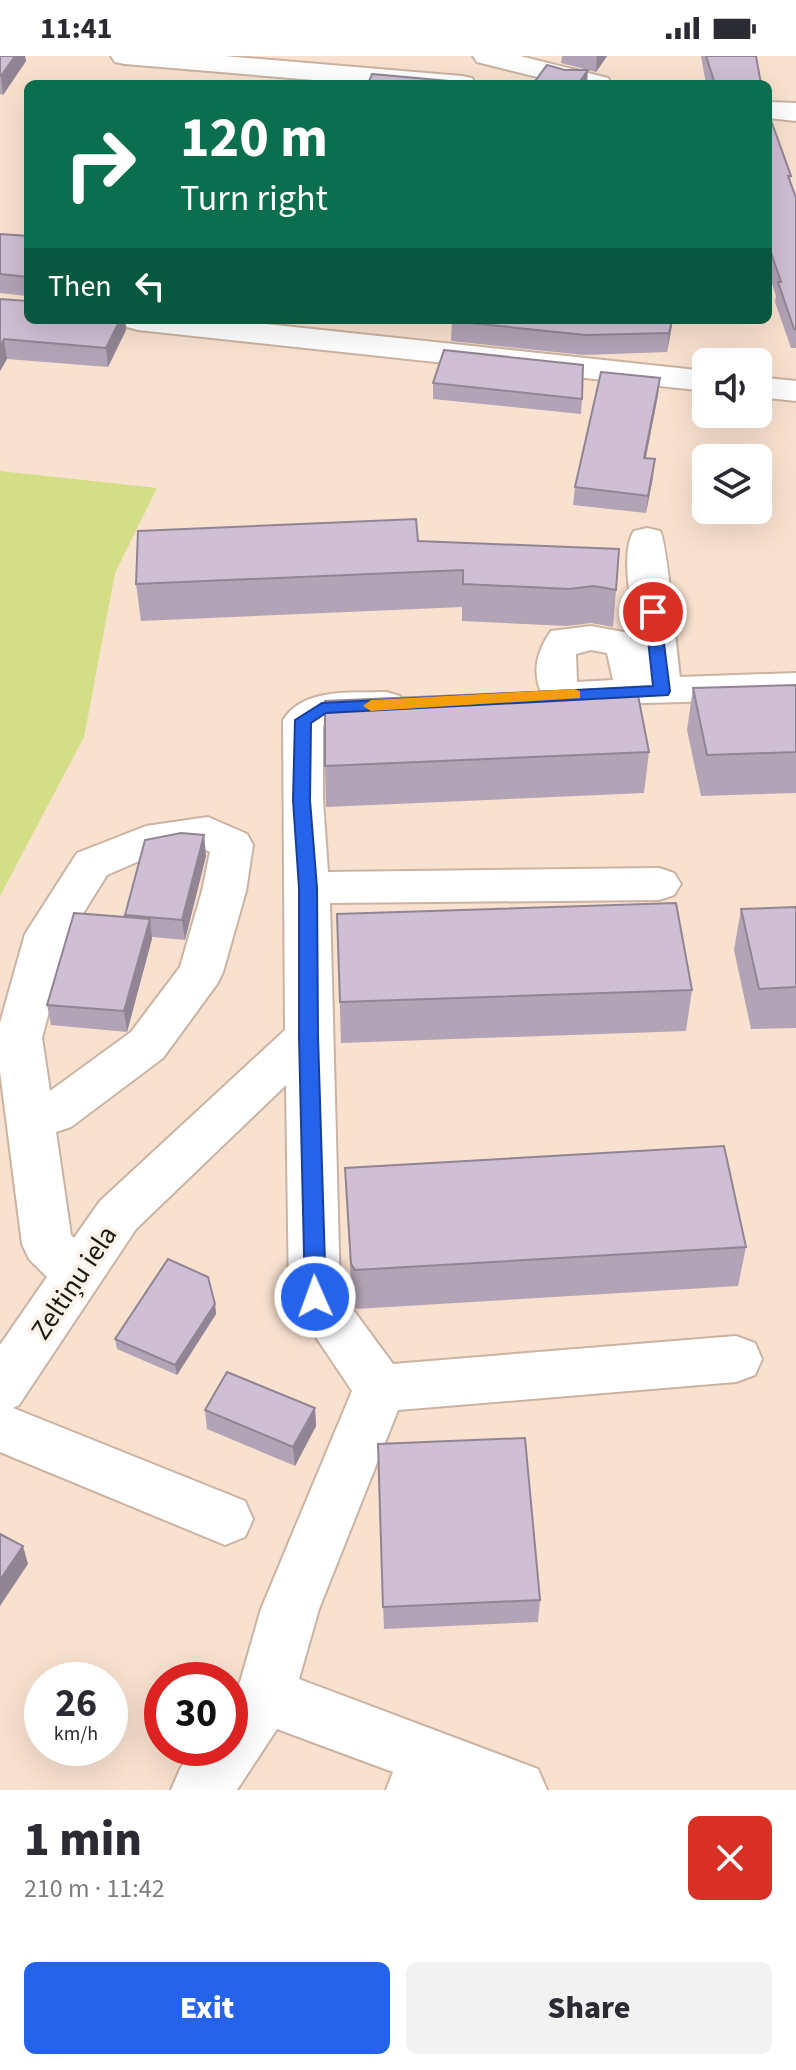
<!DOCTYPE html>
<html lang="en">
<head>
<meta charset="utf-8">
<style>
  :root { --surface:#fff; --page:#f2f2f3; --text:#2b2b33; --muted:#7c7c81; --accent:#2563eb }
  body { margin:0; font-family:"Source Sans 3",sans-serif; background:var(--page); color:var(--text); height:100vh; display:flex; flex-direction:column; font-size:30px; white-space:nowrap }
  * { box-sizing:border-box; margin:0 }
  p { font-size:26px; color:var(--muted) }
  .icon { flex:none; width:44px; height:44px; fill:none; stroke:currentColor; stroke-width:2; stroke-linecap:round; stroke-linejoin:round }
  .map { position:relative; height:1734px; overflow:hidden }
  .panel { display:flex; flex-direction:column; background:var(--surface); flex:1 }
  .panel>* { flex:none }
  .guide { position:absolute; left:24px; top:24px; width:748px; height:244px; border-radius:12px; box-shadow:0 8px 32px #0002; background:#0b6e4f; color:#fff; overflow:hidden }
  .fabs { position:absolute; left:692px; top:292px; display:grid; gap:16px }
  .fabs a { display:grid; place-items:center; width:80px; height:80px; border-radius:12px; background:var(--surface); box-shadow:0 8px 32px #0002; font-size:40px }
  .speed { position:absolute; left:24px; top:1606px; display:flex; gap:16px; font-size:40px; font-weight:700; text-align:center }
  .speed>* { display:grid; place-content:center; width:104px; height:104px; border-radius:50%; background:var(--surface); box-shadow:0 8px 32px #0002; line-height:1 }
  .speed small { font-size:20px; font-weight:400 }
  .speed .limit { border:12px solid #d22; background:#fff; color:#111 }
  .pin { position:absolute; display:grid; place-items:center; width:68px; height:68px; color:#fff; margin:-34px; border:4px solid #fff; border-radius:50%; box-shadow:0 2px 8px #0007 }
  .me { position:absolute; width:88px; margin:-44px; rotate:358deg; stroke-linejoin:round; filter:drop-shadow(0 0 6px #0008) }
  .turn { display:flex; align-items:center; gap:28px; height:168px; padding:0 24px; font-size:36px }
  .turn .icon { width:104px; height:104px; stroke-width:2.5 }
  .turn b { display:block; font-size:56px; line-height:68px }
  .then { display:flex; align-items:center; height:76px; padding:0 24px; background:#0003; gap:16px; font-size:30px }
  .round { display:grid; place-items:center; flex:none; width:84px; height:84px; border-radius:12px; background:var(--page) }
  .headline { display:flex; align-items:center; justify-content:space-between; height:136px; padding:0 24px }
  h1 { font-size:48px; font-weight:800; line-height:60px }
  .button { display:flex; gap:16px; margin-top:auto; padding:16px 24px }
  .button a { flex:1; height:92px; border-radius:12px; background:var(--accent); color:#fff; font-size:32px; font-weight:800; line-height:92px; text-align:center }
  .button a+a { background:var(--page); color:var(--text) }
  .status { display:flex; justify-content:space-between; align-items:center; height:56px; padding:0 40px; background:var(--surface); direction:ltr }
  .status svg { height:22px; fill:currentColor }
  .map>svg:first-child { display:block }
  .green { fill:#d4de87 }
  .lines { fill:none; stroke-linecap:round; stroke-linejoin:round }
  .minor-casing { stroke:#cab3a2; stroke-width:4 }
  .minor { fill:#fff; fill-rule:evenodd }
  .wall { fill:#b2a3b6 }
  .shaded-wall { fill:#918594 }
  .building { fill:#cfbed4; stroke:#918594; stroke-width:2 }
  .route { fill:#2563eb; stroke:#184099; stroke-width:2 }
  .slow { fill:#f59e0b }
  .labels { text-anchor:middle; stroke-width:8; stroke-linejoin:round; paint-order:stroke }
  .street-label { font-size:28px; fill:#1f1711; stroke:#fbf2ea }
</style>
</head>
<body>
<div class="status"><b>11:41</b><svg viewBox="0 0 49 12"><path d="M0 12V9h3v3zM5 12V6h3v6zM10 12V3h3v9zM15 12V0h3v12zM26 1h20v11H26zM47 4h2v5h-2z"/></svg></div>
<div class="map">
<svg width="796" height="1734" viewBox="0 0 796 1734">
  <rect width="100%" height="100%" fill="#f9e1cf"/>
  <!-- green -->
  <path class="green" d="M0 415 157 432 115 517 84 681 0 840Z"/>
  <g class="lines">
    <defs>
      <g id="minor">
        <path d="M111 0H224L462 20 472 22 476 28H362L125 8 115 6Z"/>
        <path d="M473 0H520L608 22 612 28H565L477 6Z"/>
        <path d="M768 46 796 47V65L768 62Z"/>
        <path d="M122 264H229L706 315V335L138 274 127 271Z"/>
        <path d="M758 321 796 325V345L758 341Z"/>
        <path d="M647 472 660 475C667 485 677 599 680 621L796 617V643L572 649 561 652 547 648C531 622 534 599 551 575L591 570 634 578 636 582C633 556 619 497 634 475ZM591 594 607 597 613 624 577 626 576 598Z"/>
        <path d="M386 636 400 640 406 649 400 658 386 662 331 665 323 670V744L328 816 659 812 674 817 681 828 674 839 659 844 330 847 340 1236 393 1308 736 1280 755 1287 762 1303 755 1319 736 1326 398 1354 319 1553 299 1623 538 1713 547 1734H386L393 1716 277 1673 237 1734H171L180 1713 194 1692H230V1640L240 1626 261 1553 352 1335 289 1241 286 1029 136 1173 19 1349 13 1352 245 1445 253 1463 245 1481 225 1489 0 1396V1289L47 1221 29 1203 22 1188 0 1015V967L25 878 77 797 146 770 208 761 247 778 253 789 246 835 223 916 217 928 163 1002 71 1071 56 1076 71 1179 74 1182 100 1145 285 974 283 664C304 631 352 637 386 636ZM202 792 210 796 202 835 180 911 131 976 50 1035 42 982 69 880 107 819 153 799Z"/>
      </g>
    </defs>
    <!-- minor casing -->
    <use href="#minor" class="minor-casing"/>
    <!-- minor -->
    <use href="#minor" class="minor"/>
  </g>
  <!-- wall -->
  <g class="wall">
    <path d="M0 0H25L26 5 3 39 0 38Z"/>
    <path d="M562 0H607L596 16 561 7Z"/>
    <path d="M701 0H756L761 28H706Z"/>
    <path d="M768 56 791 120 790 126 796 142V292H791L775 246 776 240 768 215Z"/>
    <path d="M0 178 28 180V264H125L126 274 108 311 7 303 0 315V243L27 245V240L0 237Z"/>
    <path d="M452 264H673L667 296 584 299 451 285Z"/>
    <path d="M433 327 582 343 581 358 433 343Z"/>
    <path d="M658 339 646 402 653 421 646 457 573 449 575 431Z"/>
    <path d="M418 485 616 534 613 571 591 567 567 570 462 565V551L141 565 136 528Z"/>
    <path d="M796 629V737L701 740 687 674 693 632Z"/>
    <path d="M626 634 649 696 644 737 326 751 325 710Z"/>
    <path d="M204 779 206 800 185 884 152 881 127 976 51 969 47 949 125 861V859Z"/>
    <path d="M796 851V972L751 973 734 894 741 853Z"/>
    <path d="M337 858 692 934 686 975 341 987Z"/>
    <path d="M345 1112 746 1191 738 1230 356 1253 352 1247Z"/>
    <path d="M215 1248 216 1258 177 1319 117 1293 115 1283Z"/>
    <path d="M315 1352 316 1370 295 1410 207 1373 205 1354Z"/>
    <path d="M378 1412 540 1544 538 1566 384 1573Z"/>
  </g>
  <!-- shaded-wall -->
  <g class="shaded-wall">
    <path d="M15 0H25L26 5 3 39 1 20Z"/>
    <path d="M597 0H607L596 16Z"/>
    <path d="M588 14 587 28H578Z"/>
    <path d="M120 264H125L126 274 108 311 106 292Z"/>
    <path d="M672 264H673L667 296 669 277Z"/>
    <path d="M4 283 7 303 0 315V290Z"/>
    <path d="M660 322 658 339 642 420 644 402Z"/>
    <path d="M655 403 653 421 646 457 648 440Z"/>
    <path d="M204 779 206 800 185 884 182 864Z"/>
    <path d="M150 863 152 883 127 976 124 955Z"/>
    <path d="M215 1248 216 1258 177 1319 175 1309Z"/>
    <path d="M315 1352 316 1370 295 1410 293 1391Z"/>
    <path d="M23 1490 28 1508 0 1550V1524Z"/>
  </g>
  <!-- building -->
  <g class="building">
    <path d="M0 0H15L1 20H0Z"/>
    <path d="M706 0H756L761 28H715Z"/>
    <path d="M547 9 565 14H588L578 28H533Z"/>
    <path d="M372 18 483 28H368Z"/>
    <path d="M768 56 791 120H788L796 142V273H794L778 226H781L768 188Z"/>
    <path d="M0 178 28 180V264H120L106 292 4 283 0 290V243L27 245 28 221 0 218Z"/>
    <path d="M452 264H672L669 277 585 279 452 265Z"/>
    <path d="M444 294 583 309 582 343 433 327Z"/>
    <path d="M601 316 660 322 644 402 655 403 648 440 575 431Z"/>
    <path d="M416 463 418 485 619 493 616 534 594 530 569 533 463 528V514L136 528 138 475Z"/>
    <path d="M796 629V696L707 699 693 632Z"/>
    <path d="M626 632V634H637L649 696 325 710V645Z"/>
    <path d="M181 777 204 779 182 864 125 859 145 784Z"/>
    <path d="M676 847 692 934 340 946 337 858Z"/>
    <path d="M796 851V931L759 933 741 853Z"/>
    <path d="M74 857 150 863 124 955 47 949Z"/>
    <path d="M724 1090 746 1191 355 1214 351 1208 345 1112Z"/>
    <path d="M168 1203 208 1221 215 1248 175 1309 115 1283Z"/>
    <path d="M227 1316 315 1352 293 1391 205 1354Z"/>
    <path d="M525 1382 540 1544 383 1551 378 1388Z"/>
    <path d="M0 1478 23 1490 0 1524Z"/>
  </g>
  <!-- route -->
  <path class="route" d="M653 551 660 556 670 635 668 639 326 657 311 667 310 744 317 832 318 980 326 1241 323 1247 315 1250 308 1247 305 1241 299 980V832L293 744 295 664 322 647 653 630 645 556Z"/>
  <!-- slow -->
  <path class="slow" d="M574 633 580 635V642L371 655 363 650 371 644Z"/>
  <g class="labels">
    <!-- street labels -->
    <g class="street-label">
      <text transform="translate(73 1226) rotate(-56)" y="10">Zeltiņu iela</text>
    </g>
  </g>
</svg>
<div class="fabs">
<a><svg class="icon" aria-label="sound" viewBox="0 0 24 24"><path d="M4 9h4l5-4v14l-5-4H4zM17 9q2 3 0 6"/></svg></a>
<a><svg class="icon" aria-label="layers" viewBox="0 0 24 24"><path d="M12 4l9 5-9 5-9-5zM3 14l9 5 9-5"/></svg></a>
</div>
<div class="speed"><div>26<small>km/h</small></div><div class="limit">30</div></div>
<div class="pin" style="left:653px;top:556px;background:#d93025"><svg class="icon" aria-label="arrive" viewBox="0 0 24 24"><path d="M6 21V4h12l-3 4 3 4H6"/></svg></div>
<svg class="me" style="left:315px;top:1241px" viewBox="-20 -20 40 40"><circle r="17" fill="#2563eb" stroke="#fff" stroke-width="3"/><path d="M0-11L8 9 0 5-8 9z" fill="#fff"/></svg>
<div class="guide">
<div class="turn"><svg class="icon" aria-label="right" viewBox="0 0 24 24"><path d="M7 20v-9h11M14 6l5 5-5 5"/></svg><div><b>120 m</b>Turn right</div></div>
<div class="then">Then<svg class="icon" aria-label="left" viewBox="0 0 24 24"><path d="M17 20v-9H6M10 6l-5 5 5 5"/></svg></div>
</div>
</div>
<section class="panel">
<div class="headline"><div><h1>1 min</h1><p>210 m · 11:42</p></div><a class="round" style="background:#d93025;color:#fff"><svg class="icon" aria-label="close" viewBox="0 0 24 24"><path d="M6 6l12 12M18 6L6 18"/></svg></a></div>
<div class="button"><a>Exit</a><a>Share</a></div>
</section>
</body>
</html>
